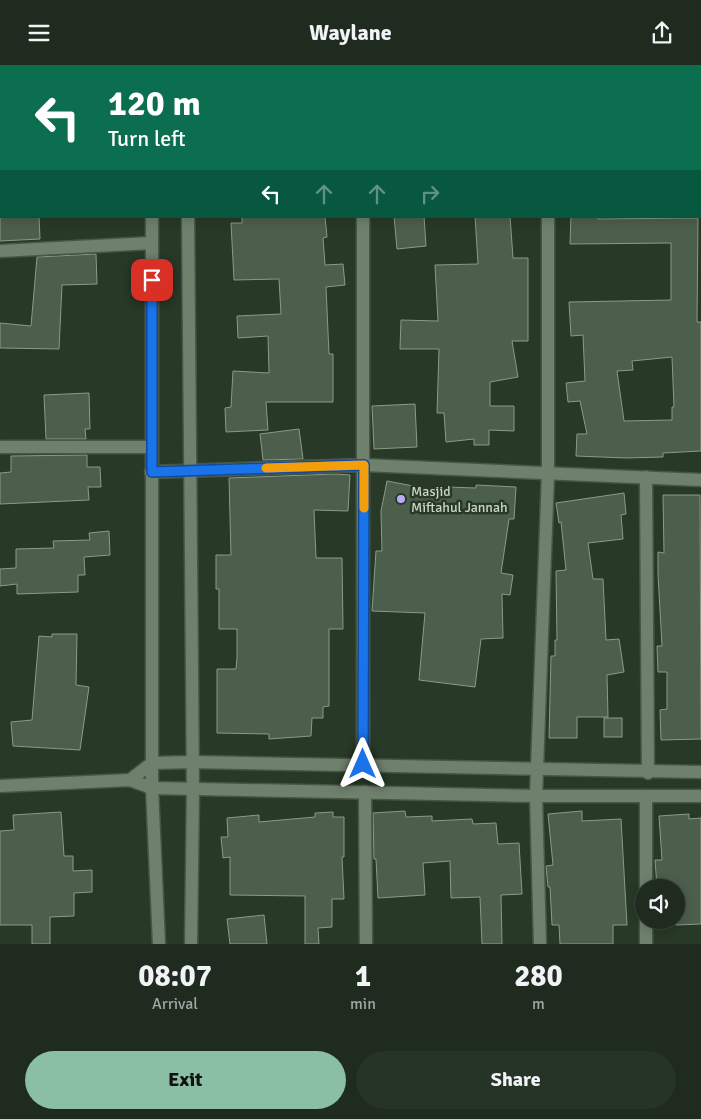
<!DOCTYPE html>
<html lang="en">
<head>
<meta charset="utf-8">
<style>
  :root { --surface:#1e2b1e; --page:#263327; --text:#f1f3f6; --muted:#a1a7a4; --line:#3c473c; --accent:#8abfa5 }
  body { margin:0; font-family:Signika,sans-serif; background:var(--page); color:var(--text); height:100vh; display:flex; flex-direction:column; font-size:19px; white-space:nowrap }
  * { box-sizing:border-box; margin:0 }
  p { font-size:16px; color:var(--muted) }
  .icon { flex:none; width:28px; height:28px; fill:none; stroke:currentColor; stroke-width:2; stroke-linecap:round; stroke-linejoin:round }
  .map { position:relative; height:879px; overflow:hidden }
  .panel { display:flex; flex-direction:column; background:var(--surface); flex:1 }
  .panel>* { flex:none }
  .banner { position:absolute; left:0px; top:0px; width:701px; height:152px; box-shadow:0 2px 12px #0003,0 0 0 1px var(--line); background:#0b6e4f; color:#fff; overflow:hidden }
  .tools { position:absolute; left:635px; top:814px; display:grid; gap:10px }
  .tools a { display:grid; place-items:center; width:50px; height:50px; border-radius:50%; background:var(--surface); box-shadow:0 2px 12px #0003,0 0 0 1px var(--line); font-size:25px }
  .pin { position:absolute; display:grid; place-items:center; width:42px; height:42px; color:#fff; margin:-21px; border-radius:10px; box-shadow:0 2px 8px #0006 }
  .me { position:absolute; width:55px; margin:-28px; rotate:0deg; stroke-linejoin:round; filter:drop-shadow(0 0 4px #0008) }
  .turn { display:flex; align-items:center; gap:18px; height:105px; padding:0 25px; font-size:22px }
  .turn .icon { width:65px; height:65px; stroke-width:2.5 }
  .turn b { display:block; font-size:35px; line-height:42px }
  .lanes { display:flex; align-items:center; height:48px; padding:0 25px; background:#0003; justify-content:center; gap:25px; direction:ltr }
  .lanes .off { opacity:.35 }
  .eta { display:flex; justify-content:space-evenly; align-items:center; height:85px; text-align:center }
  .eta b { font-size:30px; font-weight:800; line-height:35px }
  .cta { display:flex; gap:10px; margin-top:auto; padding:10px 25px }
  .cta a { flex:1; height:58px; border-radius:30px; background:var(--accent); color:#111; font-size:20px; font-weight:800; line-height:58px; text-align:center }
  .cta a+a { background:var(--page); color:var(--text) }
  header { display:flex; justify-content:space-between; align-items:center; height:65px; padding:0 25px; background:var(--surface); font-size:22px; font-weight:800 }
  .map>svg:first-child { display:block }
  .building { fill:#4c5e4c; stroke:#889c87; fill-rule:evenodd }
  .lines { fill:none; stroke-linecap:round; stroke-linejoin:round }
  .minor-casing { stroke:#485648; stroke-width:15 }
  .minor { stroke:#6e816d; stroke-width:12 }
  .route-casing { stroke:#114b97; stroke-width:12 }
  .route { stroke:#1a73e8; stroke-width:9 }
  .slow { stroke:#f59e0b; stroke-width:9 }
  .poi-dot { fill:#b9abf7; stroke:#283928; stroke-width:2 }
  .labels { text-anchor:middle; stroke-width:5; stroke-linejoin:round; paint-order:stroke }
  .poi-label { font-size:14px; fill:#cad5ca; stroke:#283928; text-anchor:start }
</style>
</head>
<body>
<header><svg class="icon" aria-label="menu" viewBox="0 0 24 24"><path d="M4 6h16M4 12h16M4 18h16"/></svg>Waylane<svg class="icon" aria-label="share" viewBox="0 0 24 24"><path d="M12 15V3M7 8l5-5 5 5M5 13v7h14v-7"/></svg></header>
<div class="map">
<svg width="701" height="879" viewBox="0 0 701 879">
  <rect width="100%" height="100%" fill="#283928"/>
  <!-- building -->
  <g class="building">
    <path d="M0 151H39L40 174 0 176Z"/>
    <path d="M242 151H325L327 172 323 173 325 200 343 199 345 220 326 222 329 289H333V337H266L268 365 226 367 225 343 231 342 233 306 269 308 268 271 238 273 237 251 281 249 279 214 234 215 231 158H242Z"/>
    <path d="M394 151H424L426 181 397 184Z"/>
    <path d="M475 151H510L513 193H528V276H512L518 312 490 317V341H514V366L489 365V380H474V374L446 377 444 348H437L439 284H400L401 255 438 256 435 200 478 199Z"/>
    <path d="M571 151H598V154L698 153 697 257H701V386L663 388V392L626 393 576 391 577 369H587L580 336 568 337 566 318 585 316 583 270 571 271 569 237 671 235V178L570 179ZM672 292 674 342H672V355L624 356 617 306 633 305 632 296Z"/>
    <path d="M96 189 97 219 62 220 59 284 0 283V258L31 261 37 192Z"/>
    <path d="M89 328 90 364H85L86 374H46L44 330Z"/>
    <path d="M415 339 417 382 374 384 372 341Z"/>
    <path d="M299 364 303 394 263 395 260 369Z"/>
    <path d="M87 390V402H100L101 422H88L89 435 0 439V408L11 407V391Z"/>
    <path d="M335 409 350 410 348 446 314 445 316 493H342L343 564H329V641L323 642V653H312L311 671 269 674V669L217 668V604H236L237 592V564H219V524H216V490H231L229 413Z"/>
    <path d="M387 416 424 423 446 425 447 422 476 423V420L516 422 514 454H509L501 508 513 510 510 530 502 529 503 573 481 574 475 622 419 615 425 548 372 546 376 486H382L381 446Z"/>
    <path d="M624 428 626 449 621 450 623 474 588 478 593 514H603L606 575 619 574 624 607 607 610 608 652H577V673H549L551 591H555V575H557L556 506 566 505 561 457 559 458 556 438Z"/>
    <path d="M663 430H700L701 674 661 675 660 645 667 644V607H658L657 581H662L658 509V487L664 488Z"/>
    <path d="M109 466 110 490 84 492 85 510H78V527L17 529V519L0 521V504L16 503V484L54 483 53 476 90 475 89 468Z"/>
    <path d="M52 569H77L76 620 89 622 80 685 13 681 11 657 32 655 39 571 52 572Z"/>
    <rect x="604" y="653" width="18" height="19"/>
    <path d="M405 746 406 752 432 751V756L472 754 473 759 496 758 498 779 519 778 522 829 501 830 502 879H482L480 832 451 833 450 796 423 798 425 830 378 833 376 794H374L373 748Z"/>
    <path d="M582 746V756L621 754 627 860H613V879H560L559 860H552L550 822H548L546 801 553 800 548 749Z"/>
    <path d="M61 747 64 791H73V806L92 805V827L74 828V851L50 852V879H32V860H0V766L14 765 13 750Z"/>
    <path d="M333 747V752H344V792H342L344 834H332V862L318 863 319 879H305V831L230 830V792L223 793 221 772H228L227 753 259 750V757L315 752V748Z"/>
    <path d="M689 749V754L701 753V859L676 860V822H657L655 795H662L659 751Z"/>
    <path d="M264 850 267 879H230L227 854Z"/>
  </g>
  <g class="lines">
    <defs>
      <g id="minor">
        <path d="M150 0V1"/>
        <path d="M187 0V1"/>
        <path d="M362 0V1"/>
        <path d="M549 1V0"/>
        <path d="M700 54H701"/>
        <path d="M0 94H1"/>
        <path d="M152 151V723L159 879"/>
        <path d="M188 151 193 724 191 879"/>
        <path d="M363 151V699"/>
        <path d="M0 186 152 178"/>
        <path d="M2 382H152"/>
        <path d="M151 407 364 400 701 415"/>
        <path d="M646 412 648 708"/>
        <path d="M130 715 152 698 193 697 701 707"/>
        <path d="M0 721 130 715 152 723 536 731H701"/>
        <path d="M365 727 366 879"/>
        <path d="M646 732V822"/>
        <path d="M646 855V879"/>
        <path d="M540 879 536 731 548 409V151"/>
      </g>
    </defs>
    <!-- minor casing -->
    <use href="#minor" class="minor-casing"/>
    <!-- minor -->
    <use href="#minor" class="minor"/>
  </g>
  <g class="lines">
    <defs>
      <path id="route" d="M152 215V407L364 400 363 699"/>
    </defs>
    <!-- route casing -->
    <use href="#route" class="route-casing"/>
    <!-- route -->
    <use href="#route" class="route"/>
    <!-- slow -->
    <path class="slow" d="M266 403 364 400V443"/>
  </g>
  <!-- markers -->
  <circle class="poi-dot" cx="401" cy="434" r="5"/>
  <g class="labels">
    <!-- poi labels -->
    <g class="poi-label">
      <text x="411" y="431">Masjid<tspan x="411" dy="16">Miftahul Jannah</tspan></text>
    </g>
  </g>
</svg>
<div class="tools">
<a><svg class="icon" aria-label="sound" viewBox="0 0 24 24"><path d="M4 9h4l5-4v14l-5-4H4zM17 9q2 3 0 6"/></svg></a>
</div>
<div class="pin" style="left:152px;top:215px;background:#d93025"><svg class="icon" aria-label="arrive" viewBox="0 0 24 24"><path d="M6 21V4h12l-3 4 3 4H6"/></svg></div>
<svg class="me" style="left:363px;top:699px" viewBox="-20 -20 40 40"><path d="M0-17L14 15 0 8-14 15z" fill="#1a73e8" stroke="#fff" stroke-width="4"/></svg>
<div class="banner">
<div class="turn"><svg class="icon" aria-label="left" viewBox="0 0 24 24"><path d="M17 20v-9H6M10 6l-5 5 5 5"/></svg><div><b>120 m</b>Turn left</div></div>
<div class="lanes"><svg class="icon" aria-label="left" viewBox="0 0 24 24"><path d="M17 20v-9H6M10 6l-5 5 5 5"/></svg><svg class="icon off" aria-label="ahead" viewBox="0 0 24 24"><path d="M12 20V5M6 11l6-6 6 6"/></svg><svg class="icon off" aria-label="ahead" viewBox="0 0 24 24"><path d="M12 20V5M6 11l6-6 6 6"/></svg><svg class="icon off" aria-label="right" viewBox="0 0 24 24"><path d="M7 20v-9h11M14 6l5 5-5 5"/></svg></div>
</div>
</div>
<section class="panel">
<div class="eta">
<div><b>08:07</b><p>Arrival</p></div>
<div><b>1</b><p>min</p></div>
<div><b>280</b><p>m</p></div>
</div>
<div class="cta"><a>Exit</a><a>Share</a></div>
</section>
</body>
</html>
